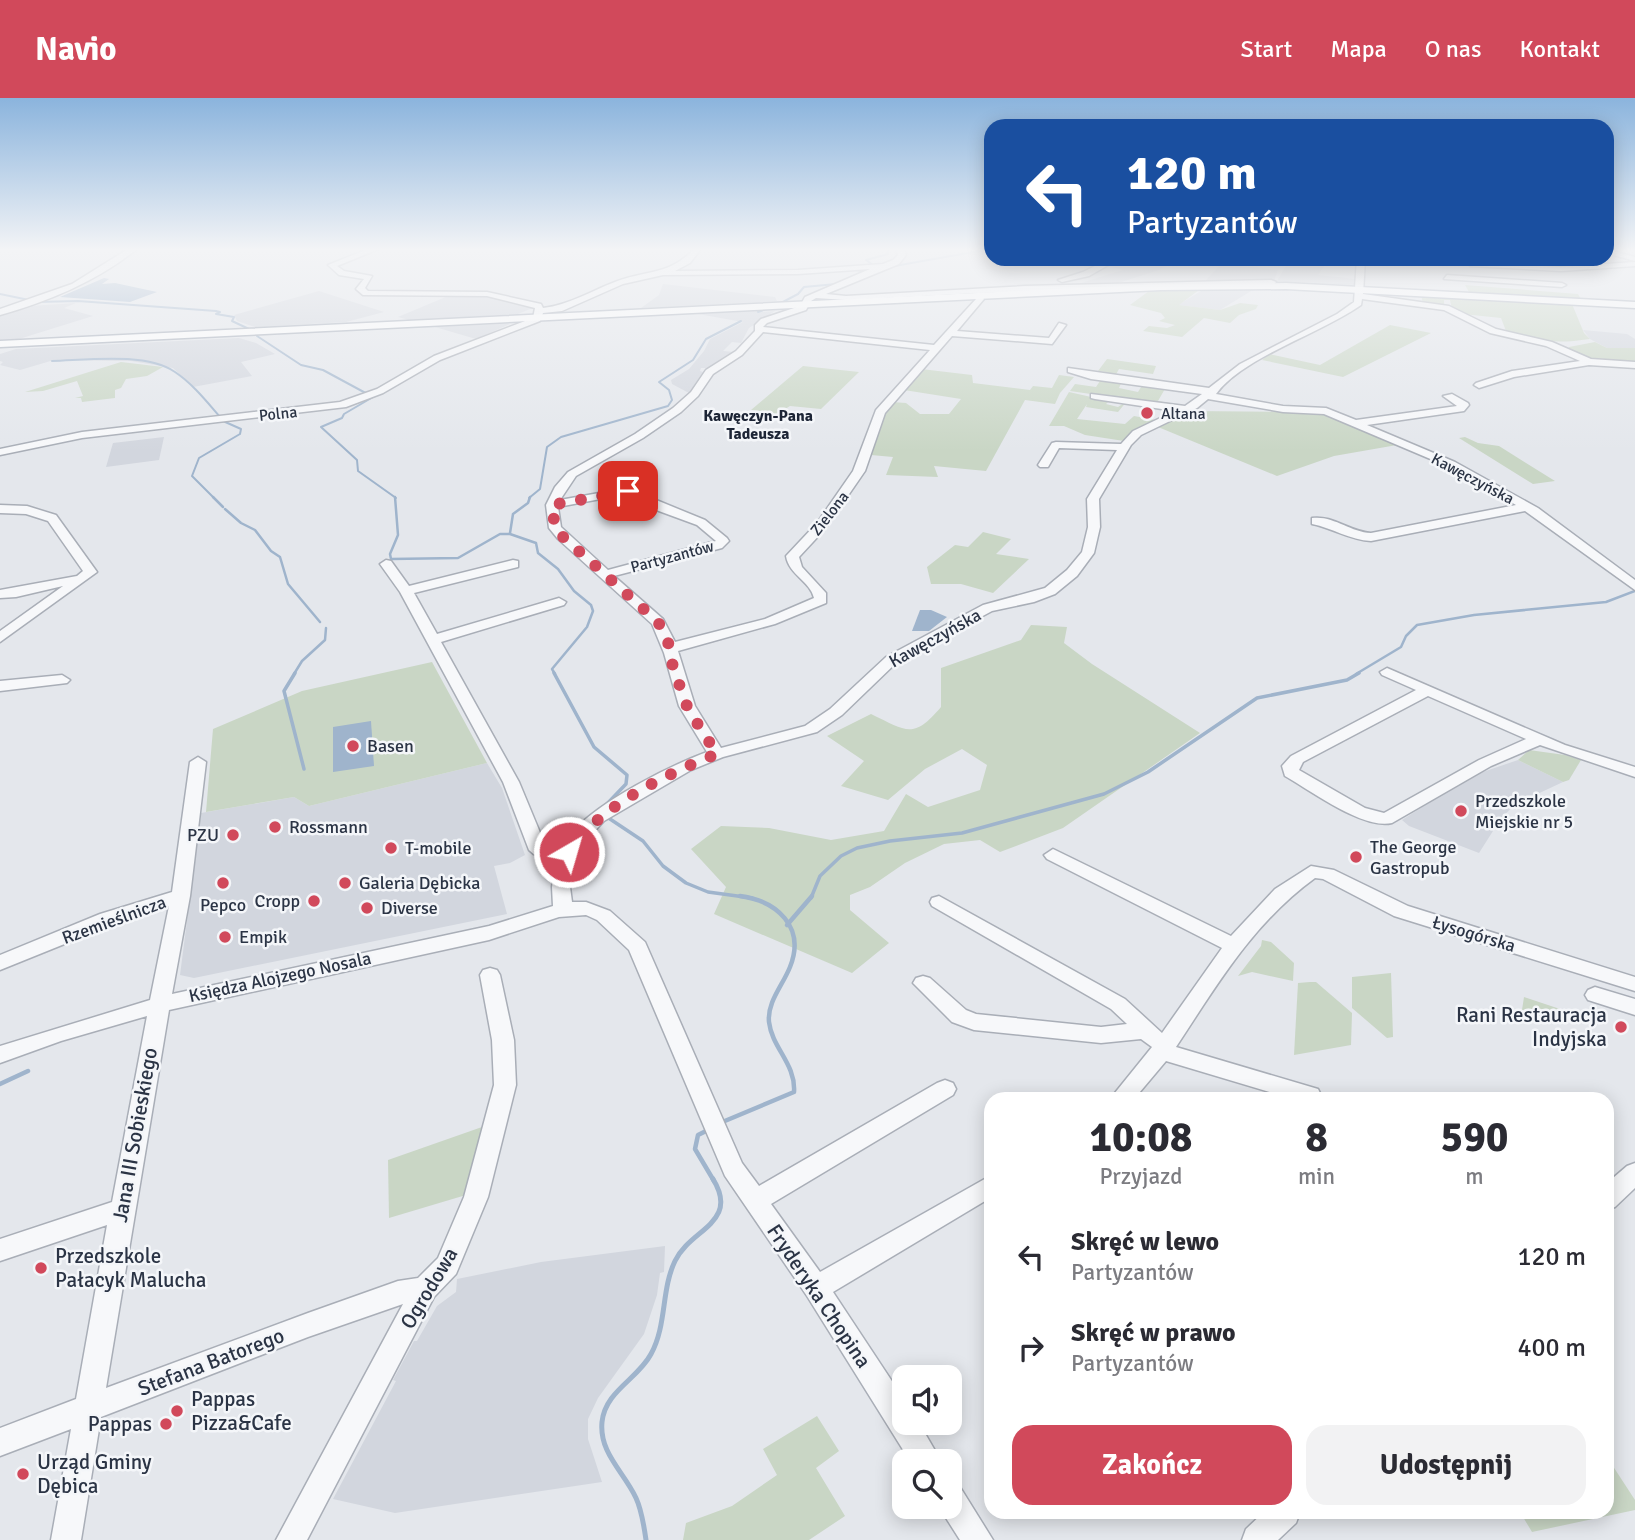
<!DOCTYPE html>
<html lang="pl">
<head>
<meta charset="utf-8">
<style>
  :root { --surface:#fff; --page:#f2f2f3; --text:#2b2b33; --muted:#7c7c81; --accent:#d1495b }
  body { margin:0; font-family:Signika,sans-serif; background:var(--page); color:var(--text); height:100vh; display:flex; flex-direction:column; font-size:26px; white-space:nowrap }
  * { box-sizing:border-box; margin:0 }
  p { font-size:23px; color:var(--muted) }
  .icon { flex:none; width:38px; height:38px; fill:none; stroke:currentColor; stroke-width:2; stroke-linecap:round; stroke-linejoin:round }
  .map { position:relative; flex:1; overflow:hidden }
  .drawer { position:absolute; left:984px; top:994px; width:630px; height:427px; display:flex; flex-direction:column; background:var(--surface); border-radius:21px; box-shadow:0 4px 18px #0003 }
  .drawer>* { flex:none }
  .guide { position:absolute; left:984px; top:21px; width:630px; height:147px; border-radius:21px; box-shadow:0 4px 18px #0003; background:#1a4fa0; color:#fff; overflow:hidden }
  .fabs { position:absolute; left:892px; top:1267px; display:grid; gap:14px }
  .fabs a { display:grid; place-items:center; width:70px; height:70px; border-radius:14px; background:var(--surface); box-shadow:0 4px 18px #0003; font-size:35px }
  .pin { position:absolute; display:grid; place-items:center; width:60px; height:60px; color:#fff; margin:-30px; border-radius:14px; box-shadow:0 4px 10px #0006 }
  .me { position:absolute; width:77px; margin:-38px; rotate:38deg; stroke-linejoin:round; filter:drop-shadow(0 0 5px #0008) }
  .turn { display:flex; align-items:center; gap:24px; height:147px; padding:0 28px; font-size:32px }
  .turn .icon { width:91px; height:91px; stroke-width:2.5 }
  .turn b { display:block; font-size:49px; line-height:60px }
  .eta { display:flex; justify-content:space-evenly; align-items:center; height:119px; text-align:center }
  .eta b { font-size:42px; font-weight:800; line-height:49px }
  .primary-button { display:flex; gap:14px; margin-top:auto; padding:14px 28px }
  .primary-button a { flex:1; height:80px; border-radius:21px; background:var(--accent); color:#fff; font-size:28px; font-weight:800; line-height:80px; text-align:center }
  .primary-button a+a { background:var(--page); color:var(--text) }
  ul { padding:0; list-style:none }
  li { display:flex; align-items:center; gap:21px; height:91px; padding:0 28px }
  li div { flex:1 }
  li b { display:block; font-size:26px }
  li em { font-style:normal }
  header { display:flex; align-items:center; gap:42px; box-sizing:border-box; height:98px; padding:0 35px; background:var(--accent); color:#fff }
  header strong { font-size:33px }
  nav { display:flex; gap:38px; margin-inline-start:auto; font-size:24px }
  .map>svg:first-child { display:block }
  .built { fill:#d2d6de }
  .green { fill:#c9d6c5 }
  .water { fill:#9fb4cc }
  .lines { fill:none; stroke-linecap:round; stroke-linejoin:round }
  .stream-far4 { stroke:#9fb4cc; stroke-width:2 }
  .stream-far3 { stroke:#9fb4cc; stroke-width:2.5 }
  .stream-far2 { stroke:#9fb4cc; stroke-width:3.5 }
  .stream-far1 { stroke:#9fb4cc; stroke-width:4.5 }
  .stream { stroke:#9fb4cc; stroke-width:5 }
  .minor-casing { stroke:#a9aeb7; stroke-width:3 }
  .major-casing { stroke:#a3abb8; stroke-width:3 }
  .minor { fill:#f7f8fa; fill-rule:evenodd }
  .major { fill:#fff; fill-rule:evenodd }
  .route { stroke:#d1495b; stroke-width:12; stroke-dasharray:0 21.6 }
  .poi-dot { fill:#d1495b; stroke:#f4f6f9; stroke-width:2.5 }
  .labels { text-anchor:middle; stroke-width:5; stroke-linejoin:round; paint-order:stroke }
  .far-street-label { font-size:16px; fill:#2b3445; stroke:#f4f6f9 }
  .far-poi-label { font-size:16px; fill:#2b3445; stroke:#f4f6f9; text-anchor:start }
  .far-neighbourhood-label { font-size:16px; font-weight:bold; fill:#1d2536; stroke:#f4f6f9 }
  .street-label { font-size:18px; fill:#2b3445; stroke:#f4f6f9 }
  .poi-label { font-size:18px; fill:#2b3445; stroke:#f4f6f9; text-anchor:start }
  .near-poi-label { font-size:21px; fill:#2b3445; stroke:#f4f6f9; text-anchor:start }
  .near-street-label { font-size:21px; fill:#2b3445; stroke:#f4f6f9 }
</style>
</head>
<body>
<header>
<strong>Navio</strong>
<nav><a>Start</a><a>Mapa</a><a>O nas</a><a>Kontakt</a></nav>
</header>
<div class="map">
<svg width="1635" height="1442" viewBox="0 0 1635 1442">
  <rect width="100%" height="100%" fill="#e4e7ec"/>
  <!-- built -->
  <g class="built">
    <path d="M1121 161H1181L1159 172 1115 186 1071 188 1123 172 1108 168Z"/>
    <path d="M1290 161 1327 164 1318 177 1356 181 1355 187 1277 183Z"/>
    <path d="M1221 166 1278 172 1274 183H1207L1206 182Z"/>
    <path d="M663 186 775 199 777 203 641 210 659 197Z"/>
    <path d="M1206 190H1256L1220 212 1178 207Z"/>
    <path d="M319 193 384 214 346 224 255 229 237 223 234 217Z"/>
    <path d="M448 198 493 199 535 209 518 216 409 222 398 219Z"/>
    <path d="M76 205 64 210 93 218 19 241 0 242V216L30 208Z"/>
    <path d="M759 213 757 214 775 213 749 230 741 245 732 244 723 253 735 254 709 270H701L700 273 703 274 689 295 672 286 671 282 689 271 704 253 710 241 743 224 698 216Z"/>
    <path d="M501 226H510L476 241 435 229Z"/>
    <path d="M1583 232 1627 236 1635 241V250H1607L1590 241Z"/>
    <path d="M239 240 256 245 275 256 241 264 252 278 193 289 173 270 131 263 54 262 20 272 0 267 3 264 0 263V256L16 251Z"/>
    <path d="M164 339 159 362 106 369 113 345Z"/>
    <path d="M1518 662 1563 684 1514 707 1500 722 1479 755 1409 728 1402 722 1471 678Z"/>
    <path d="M487 665 502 690 525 757 510 765 494 768 507 816 194 880 180 877 201 715 294 699 309 708Z"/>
    <path d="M665 1148 664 1174 660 1175 657 1197 644 1236 598 1300 588 1321V1341L602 1384 395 1415 333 1401 396 1283 393 1282 414 1243H417L437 1208 456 1194 457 1181 541 1164Z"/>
  </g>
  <!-- green -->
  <g class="green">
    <path d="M1465 187 1578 196 1582 203 1469 194Z"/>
    <path d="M1199 192 1179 207 1220 212 1240 205 1258 207 1256 211 1239 217 1230 225 1204 220 1182 239 1143 233 1149 228 1167 230 1175 227 1159 223 1165 220 1161 215 1130 207 1149 193Z"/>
    <path d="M1421 196 1572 206 1584 235 1590 241C1556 246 1539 244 1506 233L1501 220 1463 216 1452 211 1450 202H1444V208L1423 206Z"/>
    <path d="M1390 227 1431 235 1343 279 1262 262 1269 256 1320 267Z"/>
    <path d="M1595 244 1607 250H1635V265L1590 262 1569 252V249Z"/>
    <path d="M1107 261 1156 268 1153 276 1119 271 1114 280 1104 279 1106 274 1098 273Z"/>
    <path d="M121 264 163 269 147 278 126 281 121 290 115 292V300L82 304 81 300H75L83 298 77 283 43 293 25 294Z"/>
    <path d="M803 268 859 274 821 311 790 308 777 316 751 312Z"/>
    <path d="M921 271 972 277 973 285 1030 292 1033 288 1052 290 1059 277 1074 279 1060 295 1055 306 1025 302 986 373 934 368 938 379 886 377 893 359 871 357 880 318 892 304 906 305 920 316H949L961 301 904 292Z"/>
    <path d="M1102 280 1122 283 1119 290 1138 294 1143 286 1166 289 1158 303 1169 305 1167 307 1070 293 1075 286 1096 289Z"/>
    <path d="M1069 294 1109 303 1106 306 1118 309 1127 303 1118 314 1086 309 1087 306 1077 321 1125 326 1134 318 1155 322 1124 343 1085 337 1064 328H1049Z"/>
    <path d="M1190 313 1319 314 1329 316 1397 347 1334 358 1277 378 1158 329Z"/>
    <path d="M1465 339 1478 345 1499 348 1555 383 1533 386 1459 340Z"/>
    <path d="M983 434 1011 441 996 456 1029 461 993 495 961 486H931L927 469 955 447 968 449Z"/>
    <path d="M1031 527 1067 529 1064 545 1092 566 1200 635 1063 730 1000 754 980 742 944 746 905 765 870 789 850 797V812L889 845 852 875 714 816 726 789 691 751 721 728 769 730 831 742 884 733 906 696 928 709 980 692 987 667 962 651 925 671 888 702 841 688 864 663 827 638 871 616C907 633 913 642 941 609V570L1021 542Z"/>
    <path d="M432 564 487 665 309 708 294 699 206 714 213 631 302 593Z"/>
    <path d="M1529 652 1565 657 1581 662 1569 682 1563 684 1518 662Z"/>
    <path d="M1262 842 1271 844 1294 865 1293 883 1252 874 1238 878 1261 848Z"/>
    <path d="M1391 875 1393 939 1387 940 1352 910V879Z"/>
    <path d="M1310 884H1316L1352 915 1351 947 1294 957 1298 885Z"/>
    <path d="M1524 899 1566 913 1564 926 1522 912Z"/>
    <path d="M482 1029 485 1036 466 1097 389 1120 388 1062Z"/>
    <path d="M817 1318 839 1353 816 1370 845 1418 809 1442H683L686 1425 732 1408 777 1377 763 1351Z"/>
    <path d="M1607 1359 1635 1402V1412L1532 1434 1520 1414H1606Z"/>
  </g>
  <!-- water -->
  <g class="water">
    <path d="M104 180 109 181 102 186 115 185 157 194 130 204 60 199Z"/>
    <path d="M920 512H931L947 519 929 533H912Z"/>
    <path d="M371 623 374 668 333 674V629Z"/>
  </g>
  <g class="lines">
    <!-- stream-far4 -->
    <g class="stream-far4">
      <path d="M871 169 873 167 866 162 888 156V151"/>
      <path d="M889 169 990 151"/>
      <path d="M0 196 29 202"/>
      <path d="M36 204 78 203 216 213 220 214 216 216 234 219 232 223 249 231"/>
      <path d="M779 206 798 196 804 189 836 186"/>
      <path d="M758 214 769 210"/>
      <path d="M257 238 301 267 323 272 373 299 344 316 342 320 321 329 357 362 358 373 396 400"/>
      <path d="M52 263C87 262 146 254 175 274 193 286 207 304 221 320"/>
      <path d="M214 400 192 378 199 360 240 336 241 331 223 323"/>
      <path d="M529 400 540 391 547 349 561 339 668 308 672 302 669 292 659 284 693 262 706 241 741 223"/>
    </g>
    <!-- stream-far3 -->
    <g class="stream-far3">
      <path d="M213 399 223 409"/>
      <path d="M395 399 398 437 390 456 391 461 458 460 500 436H510L536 445 538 455 558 471 574 493 591 507 593 513 587 529 552 571 555 576"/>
      <path d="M225 411 241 425 255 432 271 453 280 459 288 486 320 524"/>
      <path d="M510 435 513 416 528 405 530 399"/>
      <path d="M294 576 302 563 325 542 326 530"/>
      <path d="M1356 576 1401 549 1406 538 1417 527 1474 517 1606 504 1635 493"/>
    </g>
    <!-- stream-far2 -->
    <g class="stream-far2">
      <path d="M295 575 284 593 304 671"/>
      <path d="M554 575 594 649 627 677 626 686 604 709"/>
      <path d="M607 719 643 743 663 768 686 785 708 794 752 800"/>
      <path d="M811 800 820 778 841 758 857 750 890 743 962 735 1104 696 1148 674 1257 600 1347 582 1359 575"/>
    </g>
    <!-- stream-far1 -->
    <g class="stream-far1">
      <path d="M787 827 812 798"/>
      <path d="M0 986 28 973"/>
      <path d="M720 1025 794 994C796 966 772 950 769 924 767 904 783 887 790 869 806 829 777 803 740 798"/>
      <path d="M708 1032 698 1037 695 1051 714 1083"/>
    </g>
    <!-- stream -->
    <path class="stream" d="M646 1442C644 1428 642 1413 636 1400 624 1374 599 1355 602 1324 605 1293 638 1281 651 1256 667 1227 661 1192 675 1163 690 1131 740 1125 713 1081"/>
    <defs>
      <g id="minor">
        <path d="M128 151H137C97 183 50 203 0 217V211L72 186Z"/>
        <path d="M368 151H379L337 168 344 173 372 178 365 190 368 193 487 194 541 206 543 210C569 207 591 193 615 184 645 172 669 178 694 151H701L690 165 675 173 798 172 883 166 893 162 898 157 896 151H904L906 157 899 166 826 196 846 198 1025 188 1271 182 1276 184 1273 188 980 195 984 201 957 233 1049 240 1059 225 1066 227 1052 246 952 238 885 315 865 373 825 431 799 459 802 469 826 495V505L775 526 678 553 695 608 721 650 805 628 830 611 886 559 983 507 1045 490 1067 472 1082 454 1088 429 1087 401 1117 352 1059 350 1048 369H1040L1038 367 1052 345 1056 344 1121 346 1133 333 1175 313 1095 301 1091 300V296L1185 308 1202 296 1091 281 1068 274V270L1209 290 1240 266 1337 216 1354 204 1357 161H1365L1363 196 1449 208 1496 231 1552 244 1591 261 1635 264V270L1589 267 1514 279 1479 290 1474 287 1476 285 1512 273 1580 263 1546 248 1490 235 1444 212 1362 201 1361 207C1320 236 1243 259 1216 296L1283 308 1326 310 1356 322 1457 308 1443 298 1452 296 1468 305 1469 307 1464 313 1367 327 1455 364 1538 410 1635 482V492L1525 413 1371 443C1350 442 1332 430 1312 426V420C1333 417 1350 434 1371 435L1516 407 1447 368 1324 316 1283 314 1208 301 1197 310 1141 337 1131 347 1099 401 1100 429 1094 455 1077 478 1055 496 1034 504 992 513 896 565 842 617 817 634 723 659 691 672 604 723 586 742 574 764 570 789 572 804H586L610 813 645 844 742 1065 759 1088 937 985 945 982 953 985 956 991 953 997 771 1106 820 1174 990 1078V1100L833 1194 905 1303V1325H919L941 1363H910L807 1198 725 1078 629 852 597 822 586 817 559 819 489 842 169 912 106 1290 308 1215 398 1183 418 1180 438 1160 464 1099 494 987 492 942 480 877 483 872 490 870 497 872 500 877 514 942 516 987 488 1099 456 1176 434 1199 307 1442H276L403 1206 308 1239 101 1319 81 1442H51L71 1331 0 1358V1330L76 1301 107 1127 0 1163V1141L112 1104 147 918 61 943 0 965V948L150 902 169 808 114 826 0 872V857L100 816 172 794 190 664 198 659 206 664 190 798 172 896 489 828 553 808 552 789 555 767 543 764 529 752 503 684 400 494 380 466 386 462 391 463 409 488 513 462 518 463V469L414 495 437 536 559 500 566 504 564 507 441 544 519 684 546 749 560 757C564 749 567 740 573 733 602 702 667 669 707 654L679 608 664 555 652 526 558 441 549 430 546 407 555 389 568 374 635 336 673 310 691 294 706 272 736 253 755 233V227L761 221 800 208 805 199 870 171 798 176 663 177 623 186 562 213 543 215 540 223 440 262 383 295 346 309 82 340 0 357V351L82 334 340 304 377 291 434 258 533 220 535 210 487 198 363 197 356 191 364 181 339 177 328 167ZM977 195 976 201 934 247 763 229 767 225 806 212 811 203 816 200 846 202ZM763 234 930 252 876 312 853 373 817 425 786 458C789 477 810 483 814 500L765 521 675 544 663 521 614 478 722 450 729 443 727 440 705 422 627 390 560 402 576 378 643 340 681 314 698 298 713 276 742 257ZM627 396 648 409 697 427 716 443 608 472 561 429 558 409Z"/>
        <path d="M1606 151 1635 159V163L1606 155Z"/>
        <path d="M1109 161H1119L1089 178 1062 184 1058 182 1083 174Z"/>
        <path d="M1473 164 1561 169 1635 164V168L1561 173 1470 168Z"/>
        <path d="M1447 177 1562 185 1566 187 1562 189 1444 181Z"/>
        <path d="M0 407 27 408 56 417 97 474 0 544V533L63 488 16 499 0 500V492L77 478 83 473 48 423 26 416 0 415Z"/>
        <path d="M1387 570 1565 647 1635 669V679L1540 647 1491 668 1392 725C1363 732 1310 692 1285 678L1282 668 1291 658 1416 592 1382 577 1380 574ZM1428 598 1526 641 1479 662 1384 715 1365 710 1299 672 1303 664Z"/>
        <path d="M62 577 70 582 67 585 0 593V583Z"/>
        <path d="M1053 751 1231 838 1275 791 1311 768 1334 772 1408 808 1635 879V893L1394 818 1323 781 1315 780C1253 825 1217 887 1176 949L1318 991 1321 997 1319 1001H1293L1166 963 1134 1001H1110L1152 949 1141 941 1101 945 974 932 952 924 913 885 916 880 923 878 930 880 966 912 976 916 1101 929 1127 926 1111 911 932 808 930 804 932 800 939 798 1125 901 1162 935 1222 850 1047 761 1044 757Z"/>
        <path d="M1595 889 1635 901V917L1588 902 1585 897 1588 892Z"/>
        <path d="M1635 1065V1090L1615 1109 1606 1112V1086L1627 1068Z"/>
        <path d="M950 1384 960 1389 993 1442H960L939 1409H950Z"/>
        <path d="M1264 1414H1300L1296 1425 1278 1442H1242L1246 1431Z"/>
      </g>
      <path id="major" d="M1286 185 1635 204V210L1286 191 1161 192 0 249V243L1161 186Z"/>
    </defs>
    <!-- minor casing -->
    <use href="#minor" class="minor-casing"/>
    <!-- major casing -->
    <use href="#major" class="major-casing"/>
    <!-- minor -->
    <use href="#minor" class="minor"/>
    <!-- major -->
    <use href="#major" class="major"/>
  </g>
  <!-- sky -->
  <linearGradient id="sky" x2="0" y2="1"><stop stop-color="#8bb4dd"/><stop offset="0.43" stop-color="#f3f4f6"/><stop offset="1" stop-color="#f3f4f6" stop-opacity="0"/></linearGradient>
  <rect width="1635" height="353" fill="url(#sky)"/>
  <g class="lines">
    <!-- route -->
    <path class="route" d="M569 754C597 709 669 675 717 656L688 611 673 569 667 539 658 524 562 438 555 430 552 407 628 393"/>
  </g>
  <!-- markers -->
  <g class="poi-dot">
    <circle cx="1147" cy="315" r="7"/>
    <circle cx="353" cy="648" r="7"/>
    <circle cx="1461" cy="713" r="7"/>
    <circle cx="275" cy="729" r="7"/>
    <circle cx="233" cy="737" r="7"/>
    <circle cx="391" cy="750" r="7"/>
    <circle cx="1356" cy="759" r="7"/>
    <circle cx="223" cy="785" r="7"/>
    <circle cx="345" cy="785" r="7"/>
    <circle cx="314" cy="803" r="7"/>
    <circle cx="367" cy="810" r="7"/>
    <circle cx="225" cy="839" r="7"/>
    <circle cx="1621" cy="929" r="7"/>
    <circle cx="41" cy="1170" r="7"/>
    <circle cx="177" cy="1313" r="7"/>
    <circle cx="166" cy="1326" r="7"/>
    <circle cx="23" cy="1376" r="7"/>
  </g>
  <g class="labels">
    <!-- far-street labels -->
    <g class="far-street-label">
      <text transform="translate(278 315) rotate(-6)" y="6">Polna</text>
      <text transform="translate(1473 380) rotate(28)" y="6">Kawęczyńska</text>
      <text transform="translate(829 415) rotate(-52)" y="6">Zielona</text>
      <text transform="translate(672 458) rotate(-15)" y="6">Partyzantów</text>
    </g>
    <!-- far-poi labels -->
    <g class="far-poi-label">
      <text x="1161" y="321">Altana</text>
    </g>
    <!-- far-neighbourhood labels -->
    <g class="far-neighbourhood-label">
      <text x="758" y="323">Kawęczyn-Pana<tspan x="758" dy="18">Tadeusza</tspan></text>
    </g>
    <!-- street labels -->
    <g class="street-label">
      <text transform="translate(935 540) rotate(-29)" y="6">Kawęczyńska</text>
      <text transform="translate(114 822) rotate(-20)" y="6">Rzemieślnicza</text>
      <text transform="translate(1474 836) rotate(17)" y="6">Łysogórska</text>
      <text transform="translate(280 879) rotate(-12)" y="6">Księdza Alojzego Nosala</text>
    </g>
    <!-- poi labels -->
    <g class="poi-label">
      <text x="367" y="654">Basen</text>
      <text x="1475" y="709">Przedszkole<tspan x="1475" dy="21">Miejskie nr 5</tspan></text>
      <text x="289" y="735">Rossmann</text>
      <text x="219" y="743" text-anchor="end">PZU</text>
      <text x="1370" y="755">The George<tspan x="1370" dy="21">Gastropub</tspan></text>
      <text x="405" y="756">T-mobile</text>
      <text x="359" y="791">Galeria Dębicka</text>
      <text x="300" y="809" text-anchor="end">Cropp</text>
      <text x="223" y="813" text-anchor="middle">Pepco</text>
      <text x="381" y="816">Diverse</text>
      <text x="239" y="845">Empik</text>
    </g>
    <!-- near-poi labels -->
    <g class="near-poi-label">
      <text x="1607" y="924" text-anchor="end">Rani Restauracja<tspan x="1607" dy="24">Indyjska</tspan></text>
      <text x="55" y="1165">Przedszkole<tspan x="55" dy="24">Pałacyk Malucha</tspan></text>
      <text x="191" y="1308">Pappas<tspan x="191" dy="24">Pizza&amp;Cafe</tspan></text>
      <text x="152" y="1333" text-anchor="end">Pappas</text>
      <text x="37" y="1371">Urząd Gminy<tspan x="37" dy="24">Dębica</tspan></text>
    </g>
    <!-- near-street labels -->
    <g class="near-street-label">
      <text transform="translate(135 1037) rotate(-80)" y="7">Jana III Sobieskiego</text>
      <text transform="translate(429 1190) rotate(-59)" y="7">Ogrodowa</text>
      <text transform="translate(819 1198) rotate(56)" y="7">Fryderyka Chopina</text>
      <text transform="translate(211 1264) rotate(-21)" y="7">Stefana Batorego</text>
    </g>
  </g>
</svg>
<div class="fabs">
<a><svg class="icon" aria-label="sound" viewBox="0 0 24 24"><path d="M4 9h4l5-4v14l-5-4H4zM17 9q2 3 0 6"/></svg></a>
<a><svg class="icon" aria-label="search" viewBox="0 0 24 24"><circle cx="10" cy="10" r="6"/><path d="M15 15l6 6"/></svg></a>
</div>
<div class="pin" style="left:628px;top:393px;background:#d93025"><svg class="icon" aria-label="arrive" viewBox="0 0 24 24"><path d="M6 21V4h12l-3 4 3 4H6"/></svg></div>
<svg class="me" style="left:569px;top:754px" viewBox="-20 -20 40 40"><circle r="17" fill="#d1495b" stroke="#fff" stroke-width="3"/><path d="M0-11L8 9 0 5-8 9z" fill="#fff"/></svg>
<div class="guide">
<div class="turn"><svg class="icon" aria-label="left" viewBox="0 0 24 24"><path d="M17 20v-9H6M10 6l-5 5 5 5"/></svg><div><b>120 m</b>Partyzantów</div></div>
</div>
<section class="drawer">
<div class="eta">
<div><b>10:08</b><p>Przyjazd</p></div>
<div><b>8</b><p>min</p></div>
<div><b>590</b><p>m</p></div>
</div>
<ul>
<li><svg class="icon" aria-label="left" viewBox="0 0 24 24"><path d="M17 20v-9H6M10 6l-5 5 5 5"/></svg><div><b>Skręć w lewo</b><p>Partyzantów</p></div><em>120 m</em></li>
<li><svg class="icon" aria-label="right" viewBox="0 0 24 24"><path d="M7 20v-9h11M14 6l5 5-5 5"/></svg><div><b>Skręć w prawo</b><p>Partyzantów</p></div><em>400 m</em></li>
</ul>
<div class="primary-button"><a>Zakończ</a><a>Udostępnij</a></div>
</section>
</div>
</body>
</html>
